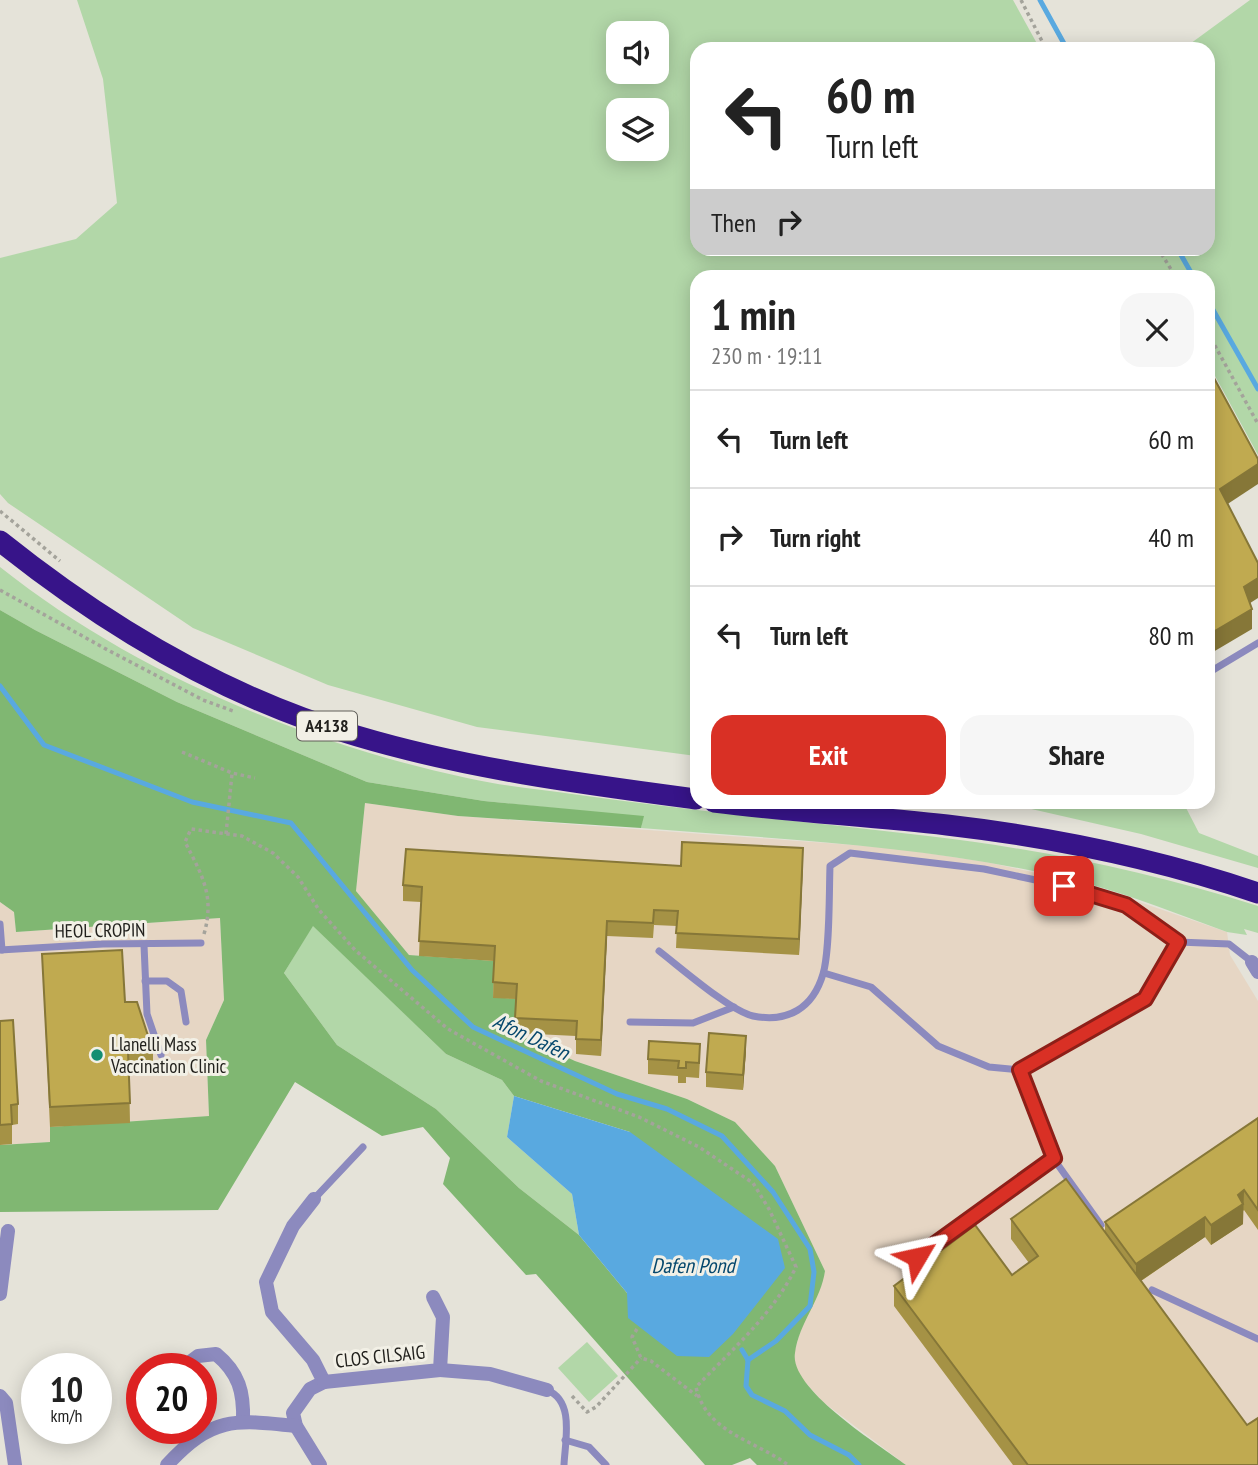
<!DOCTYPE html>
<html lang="en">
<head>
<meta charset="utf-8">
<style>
  :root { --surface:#fff; --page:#f6f6f6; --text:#222; --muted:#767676; --line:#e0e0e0; --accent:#d93025 }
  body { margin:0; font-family:"PT Sans Narrow",sans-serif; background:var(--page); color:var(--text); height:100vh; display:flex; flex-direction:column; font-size:26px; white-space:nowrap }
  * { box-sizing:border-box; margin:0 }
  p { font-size:23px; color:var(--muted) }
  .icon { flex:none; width:38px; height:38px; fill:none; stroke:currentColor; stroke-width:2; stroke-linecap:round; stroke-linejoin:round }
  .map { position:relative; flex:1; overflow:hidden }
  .drawer { position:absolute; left:690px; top:270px; width:525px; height:539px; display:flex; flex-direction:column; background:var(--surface); border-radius:21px; box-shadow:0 4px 18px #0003 }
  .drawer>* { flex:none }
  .banner { position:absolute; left:690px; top:42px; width:525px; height:214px; border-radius:21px; box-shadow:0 4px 18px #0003; background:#fff; color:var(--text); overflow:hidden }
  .controls { position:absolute; left:606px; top:21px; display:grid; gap:14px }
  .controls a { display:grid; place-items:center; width:63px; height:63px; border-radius:14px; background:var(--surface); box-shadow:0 4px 18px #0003; font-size:35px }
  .speed { position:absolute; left:21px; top:1353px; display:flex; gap:14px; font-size:35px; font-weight:700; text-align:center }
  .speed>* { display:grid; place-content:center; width:91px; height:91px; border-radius:50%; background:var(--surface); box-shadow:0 4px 18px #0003; line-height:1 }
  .speed small { font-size:18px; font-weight:400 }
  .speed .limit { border:10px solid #d22; background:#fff; color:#111 }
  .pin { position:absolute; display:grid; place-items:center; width:60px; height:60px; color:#fff; margin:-30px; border-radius:14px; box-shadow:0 4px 10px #0006 }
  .me { position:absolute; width:77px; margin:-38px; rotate:54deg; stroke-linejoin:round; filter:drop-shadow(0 0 5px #0008) }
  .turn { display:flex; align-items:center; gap:24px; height:147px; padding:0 21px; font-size:32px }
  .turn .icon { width:91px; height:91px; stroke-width:2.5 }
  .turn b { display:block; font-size:49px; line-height:60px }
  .then { display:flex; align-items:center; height:66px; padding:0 21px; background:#0003; gap:14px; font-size:26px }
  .round { display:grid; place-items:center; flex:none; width:74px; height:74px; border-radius:21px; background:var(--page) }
  .headline { display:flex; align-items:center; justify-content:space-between; height:119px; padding:0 21px }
  h1 { font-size:42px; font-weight:800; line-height:52px }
  .button { display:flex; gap:14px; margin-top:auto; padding:14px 21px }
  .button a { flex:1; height:80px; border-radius:21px; background:var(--accent); color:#fff; font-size:28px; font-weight:800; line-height:80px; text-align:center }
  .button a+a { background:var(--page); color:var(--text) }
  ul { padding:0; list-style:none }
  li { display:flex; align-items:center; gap:21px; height:98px; padding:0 21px; border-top:2px solid var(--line) }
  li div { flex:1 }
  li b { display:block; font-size:26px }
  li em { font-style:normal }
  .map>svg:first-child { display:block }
  .industrial { fill:#e6d6c4 }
  .green { fill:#b2d7a8; fill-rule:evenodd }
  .forest { fill:#80b772; fill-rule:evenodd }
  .water { fill:#59a9e0 }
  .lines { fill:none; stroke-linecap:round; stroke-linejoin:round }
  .stream { stroke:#59a9e0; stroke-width:5 }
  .path { stroke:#a4a39b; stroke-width:3.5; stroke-dasharray:3.5 3.5; stroke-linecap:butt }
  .lane { stroke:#8c8abe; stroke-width:7 }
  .street { stroke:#8c8abe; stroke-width:14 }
  .highway { stroke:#371489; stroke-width:21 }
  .wall { fill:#a59245 }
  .shaded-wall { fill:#867738 }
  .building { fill:#c0aa50; stroke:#867738; stroke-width:2 }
  .route-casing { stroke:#8d1f18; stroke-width:18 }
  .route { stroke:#d93025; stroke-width:12 }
  .poi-dot { fill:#138e72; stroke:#f2f0e6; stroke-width:2.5 }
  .labels { text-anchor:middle; stroke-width:6; stroke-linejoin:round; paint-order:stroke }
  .shield { fill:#f2f0e6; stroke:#605f59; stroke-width:2 }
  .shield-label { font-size:18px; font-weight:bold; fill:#22211d }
  .street-label { font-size:19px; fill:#22211d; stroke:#f2f0e6 }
  .poi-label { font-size:19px; fill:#22211d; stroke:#f2f0e6; text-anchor:start }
  .water-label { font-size:21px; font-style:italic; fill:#06486d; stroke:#f2f0e6 }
</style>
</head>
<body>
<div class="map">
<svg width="1258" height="1465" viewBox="0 0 1258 1465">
  <rect width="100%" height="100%" fill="#e5e3d9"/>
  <!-- industrial -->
  <g class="industrial">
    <path d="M365 803 458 816 894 848 986 862 1087 884 1227 932 1230 955 1258 1001V1465H906L823 1402 796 1372 794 1354 800 1332 825 1271 775 1166 735 1122 687 1099 575 1061 515 1033 493 998 494 961 409 955 356 891Z"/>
    <path d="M0 902 14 912 16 932 220 918 224 1000 206 1040 209 1116 50 1127V1142L0 1145Z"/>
  </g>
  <!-- green -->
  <g class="green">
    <path d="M77 0H1013L1040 49H696V248H1208V49H1183L1250 0H1258V455L1208 363V276H696V756L477 727 328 685 193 628 8 503 0 494V258L76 239 117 203 103 79ZM656 33V72H618V33ZM656 110V149H618V110Z"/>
    <path d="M0 567C132 672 303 743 467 778 502 786 537 789 572 794 691 811 809 822 928 836 1040 849 1150 872 1258 906V933L1244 929 1247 935 1227 932C1180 915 1133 896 1086 883 940 846 790 840 641 828L643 817 484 801 367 782 177 702 35 630 0 610Z"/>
    <path d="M1001 802H1183L1199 833 1258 856V868L1141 834Z"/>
    <path d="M313 925 446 1054 502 1080 514 1096 507 1137 572 1194 579 1235 519 1188 436 1109 337 1045 284 973Z"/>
    <path d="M587 1342 618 1376 589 1402 558 1368Z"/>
  </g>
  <!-- forest -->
  <path class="forest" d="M0 610 35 630 177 702 367 782 484 801 644 816 641 828 458 816 365 803 356 891 409 955 495 961 493 997 517 999 515 1033 575 1061 687 1099 735 1122 775 1166 825 1271C821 1300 799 1323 795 1353 789 1389 878 1444 906 1465H757L750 1458 732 1465H705L536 1274 526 1275 443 1184 450 1158 423 1127 382 1136 295 1082 218 1210 0 1212V1145L50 1142V1127L209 1116 206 1040 224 1000 220 918 16 932 14 912 0 902ZM313 926 446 1054 502 1080 514 1096 630 1132 627 1293 579 1235 519 1188 436 1109 337 1045 284 973Z"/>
  <!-- water -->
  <path class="water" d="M514 1096 630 1132 778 1239 785 1268 733 1334 709 1357 677 1356 628 1318 627 1293 579 1235 572 1194 507 1137Z"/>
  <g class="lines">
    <!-- stream -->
    <g class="stream">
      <path d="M1040 0 1067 49"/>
      <path d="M1177 248 1193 276"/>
      <path d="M1208 301 1258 389"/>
      <path d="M0 686 44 745 192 802 291 823 412 970 473 1027 617 1094 667 1109 722 1136 773 1192 810 1249 814 1272 810 1306 776 1341 748 1360"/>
      <path d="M742 1350 748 1360"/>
      <path d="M748 1360 746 1386 752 1395 785 1411 810 1435 849 1455 859 1465"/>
    </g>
    <!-- path -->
    <g class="path">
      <path d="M1021 0 1046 49"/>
      <path d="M1158 248 1175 276"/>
      <path d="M1208 333 1258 424"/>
      <path d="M0 511 60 561"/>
      <path d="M0 590 104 648 203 700 233 711"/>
      <path d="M182 752 232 773 255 778"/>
      <path d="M226 834 232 774"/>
      <path d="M204 934C215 896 202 875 185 842L191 829 242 836 273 853 298 877 319 910 355 950 448 1029 541 1081 639 1117 699 1147 753 1183 769 1209 796 1267C774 1313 731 1351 696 1387 706 1433 755 1440 788 1465"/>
      <path d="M637 1329 632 1337 641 1358 651 1361 697 1396"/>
      <path d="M572 1396 587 1412 596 1407 641 1358"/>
    </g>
    <!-- lane -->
    <g class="lane">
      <path d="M1208 673 1258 643"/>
      <path d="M0 924 2 950"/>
      <path d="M144 945 147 1014 161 1055"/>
      <path d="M0 950 103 944 201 943"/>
      <path d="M659 951C680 967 730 1011 753 1016 788 1023 813 1008 823 974 830 951 829 893 830 866L850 853 984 869 1064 886 1126 905 1178 942 1229 944 1252 962"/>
      <path d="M824 973 871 987 938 1046 989 1067 1020 1070 1145 998 1178 942"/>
      <path d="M145 981H167L181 991 186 1022"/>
      <path d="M630 1022 693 1023 734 1007"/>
      <path d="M1020 1070 1053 1158 1101 1225"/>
      <path d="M314 1199 363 1147"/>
      <path d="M917 1257 1053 1158"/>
      <path d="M1152 1290 1258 1339"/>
      <path d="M547 1390C575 1401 565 1441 564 1465"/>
      <path d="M565 1440 589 1447 606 1465"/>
    </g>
    <!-- street -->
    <g class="street">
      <path d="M1252 962 1258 972"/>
      <path d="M314 1199 293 1226 266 1282 272 1312 313 1360 324 1382 310 1389 293 1413 296 1426 320 1465"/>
      <path d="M0 1294 8 1231"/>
      <path d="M182 1368 198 1356 216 1354C239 1373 244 1392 243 1421"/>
      <path d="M440 1370 490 1374 547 1390"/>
      <path d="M324 1382 440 1370 443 1317 433 1297"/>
      <path d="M0 1396 6 1403 15 1465"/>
      <path d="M167 1465C211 1417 234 1419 296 1426"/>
    </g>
    <!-- highway -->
    <g class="highway">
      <path d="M0 541C105 625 227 698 357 736 468 769 583 784 696 799"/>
      <path d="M714 802C791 812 869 816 947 825 1051 837 1158 859 1258 893"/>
    </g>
  </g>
  <!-- wall -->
  <g class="wall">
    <path d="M803 864 799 955 676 948 677 926 654 925 653 938 607 936 601 1056 576 1054V1036L515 1033 516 999 493 998 494 961 419 956 421 902 403 901V885L681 866Z"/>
    <path d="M42 954 153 1051V1071L129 1072 130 1123 50 1127Z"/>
    <path d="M0 1021 18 1104V1124L12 1125V1144L0 1145Z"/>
    <path d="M746 1051 743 1090 706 1087V1072Z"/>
    <path d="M648 1059H700L699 1078 686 1077V1083H678V1076L648 1074Z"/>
    <path d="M1258 1118V1230L1244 1210 1243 1211V1224L1211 1245 1205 1237 1141 1281 1258 1465H1013L894 1306V1286L1012 1275 1029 1263 1011 1239V1219L1105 1232V1222Z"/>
  </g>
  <!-- shaded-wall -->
  <g class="shaded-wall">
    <path d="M1258 464V484L1220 509V489Z"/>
    <path d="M1258 578V598L1244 607V587Z"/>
    <path d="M1252 609V629L1208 655V635Z"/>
    <path d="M803 848V864L799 955V939Z"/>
    <path d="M607 921V936L601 1056V1040Z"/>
    <path d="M746 1036V1051L743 1090V1075Z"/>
    <path d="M1244 1190 1243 1224 1211 1245V1225L1238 1195Z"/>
    <path d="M1205 1217V1237L1136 1284V1264Z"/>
  </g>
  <!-- building -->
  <g class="building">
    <path d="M1208 367 1258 459V464L1220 489 1258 563V578L1244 587 1252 609 1208 635Z"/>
    <path d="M682 842 803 848 799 939 676 933 678 911 654 910 653 923 607 921 601 1040 576 1039 577 1021 515 1018 517 984 493 982 495 946 419 941 422 887 403 885 406 849 681 866Z"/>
    <path d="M122 950 125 1002H137L153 1051 128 1052 130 1103 50 1107 42 954Z"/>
    <path d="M13 1020 18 1104 11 1105 12 1124 0 1125V1021Z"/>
    <path d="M709 1033 746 1036 743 1075 706 1072Z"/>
    <path d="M649 1041 700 1044 699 1063 686 1062V1068H678L679 1061 648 1059Z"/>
    <path d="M1258 1118V1210L1244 1190 1238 1195 1243 1204 1211 1225 1205 1217 1136 1264 1105 1222Z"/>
    <path d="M1066 1179 1247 1425 1258 1418V1465H1028L894 1286 975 1225 1012 1275 1038 1256 1011 1219Z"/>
  </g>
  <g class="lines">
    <defs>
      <path id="route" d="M917 1257 1054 1158 1020 1070 1145 999 1178 942 1126 905 1064 886"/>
    </defs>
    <!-- route casing -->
    <use href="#route" class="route-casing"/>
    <!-- route -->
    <use href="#route" class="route"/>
  </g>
  <!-- markers -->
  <circle class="poi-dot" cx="97" cy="1055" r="7"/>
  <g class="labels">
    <!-- shield labels -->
    <rect class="shield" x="297" y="711.5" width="60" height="29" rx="5"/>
    <g class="shield-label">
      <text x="327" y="732">A4138</text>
    </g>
    <!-- street labels -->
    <g class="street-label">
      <text transform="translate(100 930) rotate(-1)" y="7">HEOL CROPIN</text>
      <text transform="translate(380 1356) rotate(-6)" y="7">CLOS CILSAIG</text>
    </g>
    <!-- poi labels -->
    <g class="poi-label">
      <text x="111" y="1051">Llanelli Mass<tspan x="111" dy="22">Vaccination Clinic</tspan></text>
    </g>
    <!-- water labels -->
    <g class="water-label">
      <text transform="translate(531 1037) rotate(25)" y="7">Afon Dafen</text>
      <text x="693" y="1273">Dafen Pond</text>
    </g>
  </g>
</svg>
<div class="controls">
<a><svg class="icon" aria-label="sound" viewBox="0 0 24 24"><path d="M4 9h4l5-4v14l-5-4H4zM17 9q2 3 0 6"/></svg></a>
<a><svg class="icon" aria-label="layers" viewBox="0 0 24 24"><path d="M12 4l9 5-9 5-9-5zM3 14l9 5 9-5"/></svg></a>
</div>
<div class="speed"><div>10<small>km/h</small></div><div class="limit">20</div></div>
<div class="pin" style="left:1064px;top:886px;background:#d93025"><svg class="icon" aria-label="arrive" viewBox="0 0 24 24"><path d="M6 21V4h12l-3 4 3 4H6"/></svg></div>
<svg class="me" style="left:917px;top:1257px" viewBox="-20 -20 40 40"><path d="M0-17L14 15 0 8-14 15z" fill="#d93025" stroke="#fff" stroke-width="4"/></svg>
<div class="banner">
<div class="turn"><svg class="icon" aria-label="left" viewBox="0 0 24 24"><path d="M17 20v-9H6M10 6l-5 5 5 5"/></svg><div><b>60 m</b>Turn left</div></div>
<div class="then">Then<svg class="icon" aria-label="right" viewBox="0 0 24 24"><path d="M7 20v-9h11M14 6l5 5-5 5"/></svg></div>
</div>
<section class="drawer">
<div class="headline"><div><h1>1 min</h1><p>230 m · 19:11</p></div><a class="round"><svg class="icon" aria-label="close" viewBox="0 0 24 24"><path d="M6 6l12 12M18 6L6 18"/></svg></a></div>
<ul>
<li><svg class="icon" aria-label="left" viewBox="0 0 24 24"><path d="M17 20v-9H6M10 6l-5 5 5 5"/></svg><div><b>Turn left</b></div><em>60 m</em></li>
<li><svg class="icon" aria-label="right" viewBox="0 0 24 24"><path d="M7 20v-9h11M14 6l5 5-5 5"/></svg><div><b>Turn right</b></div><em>40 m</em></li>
<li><svg class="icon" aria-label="left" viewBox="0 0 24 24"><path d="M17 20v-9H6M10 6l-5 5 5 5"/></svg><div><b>Turn left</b></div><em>80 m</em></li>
</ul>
<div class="button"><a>Exit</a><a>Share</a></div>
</section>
</div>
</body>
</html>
